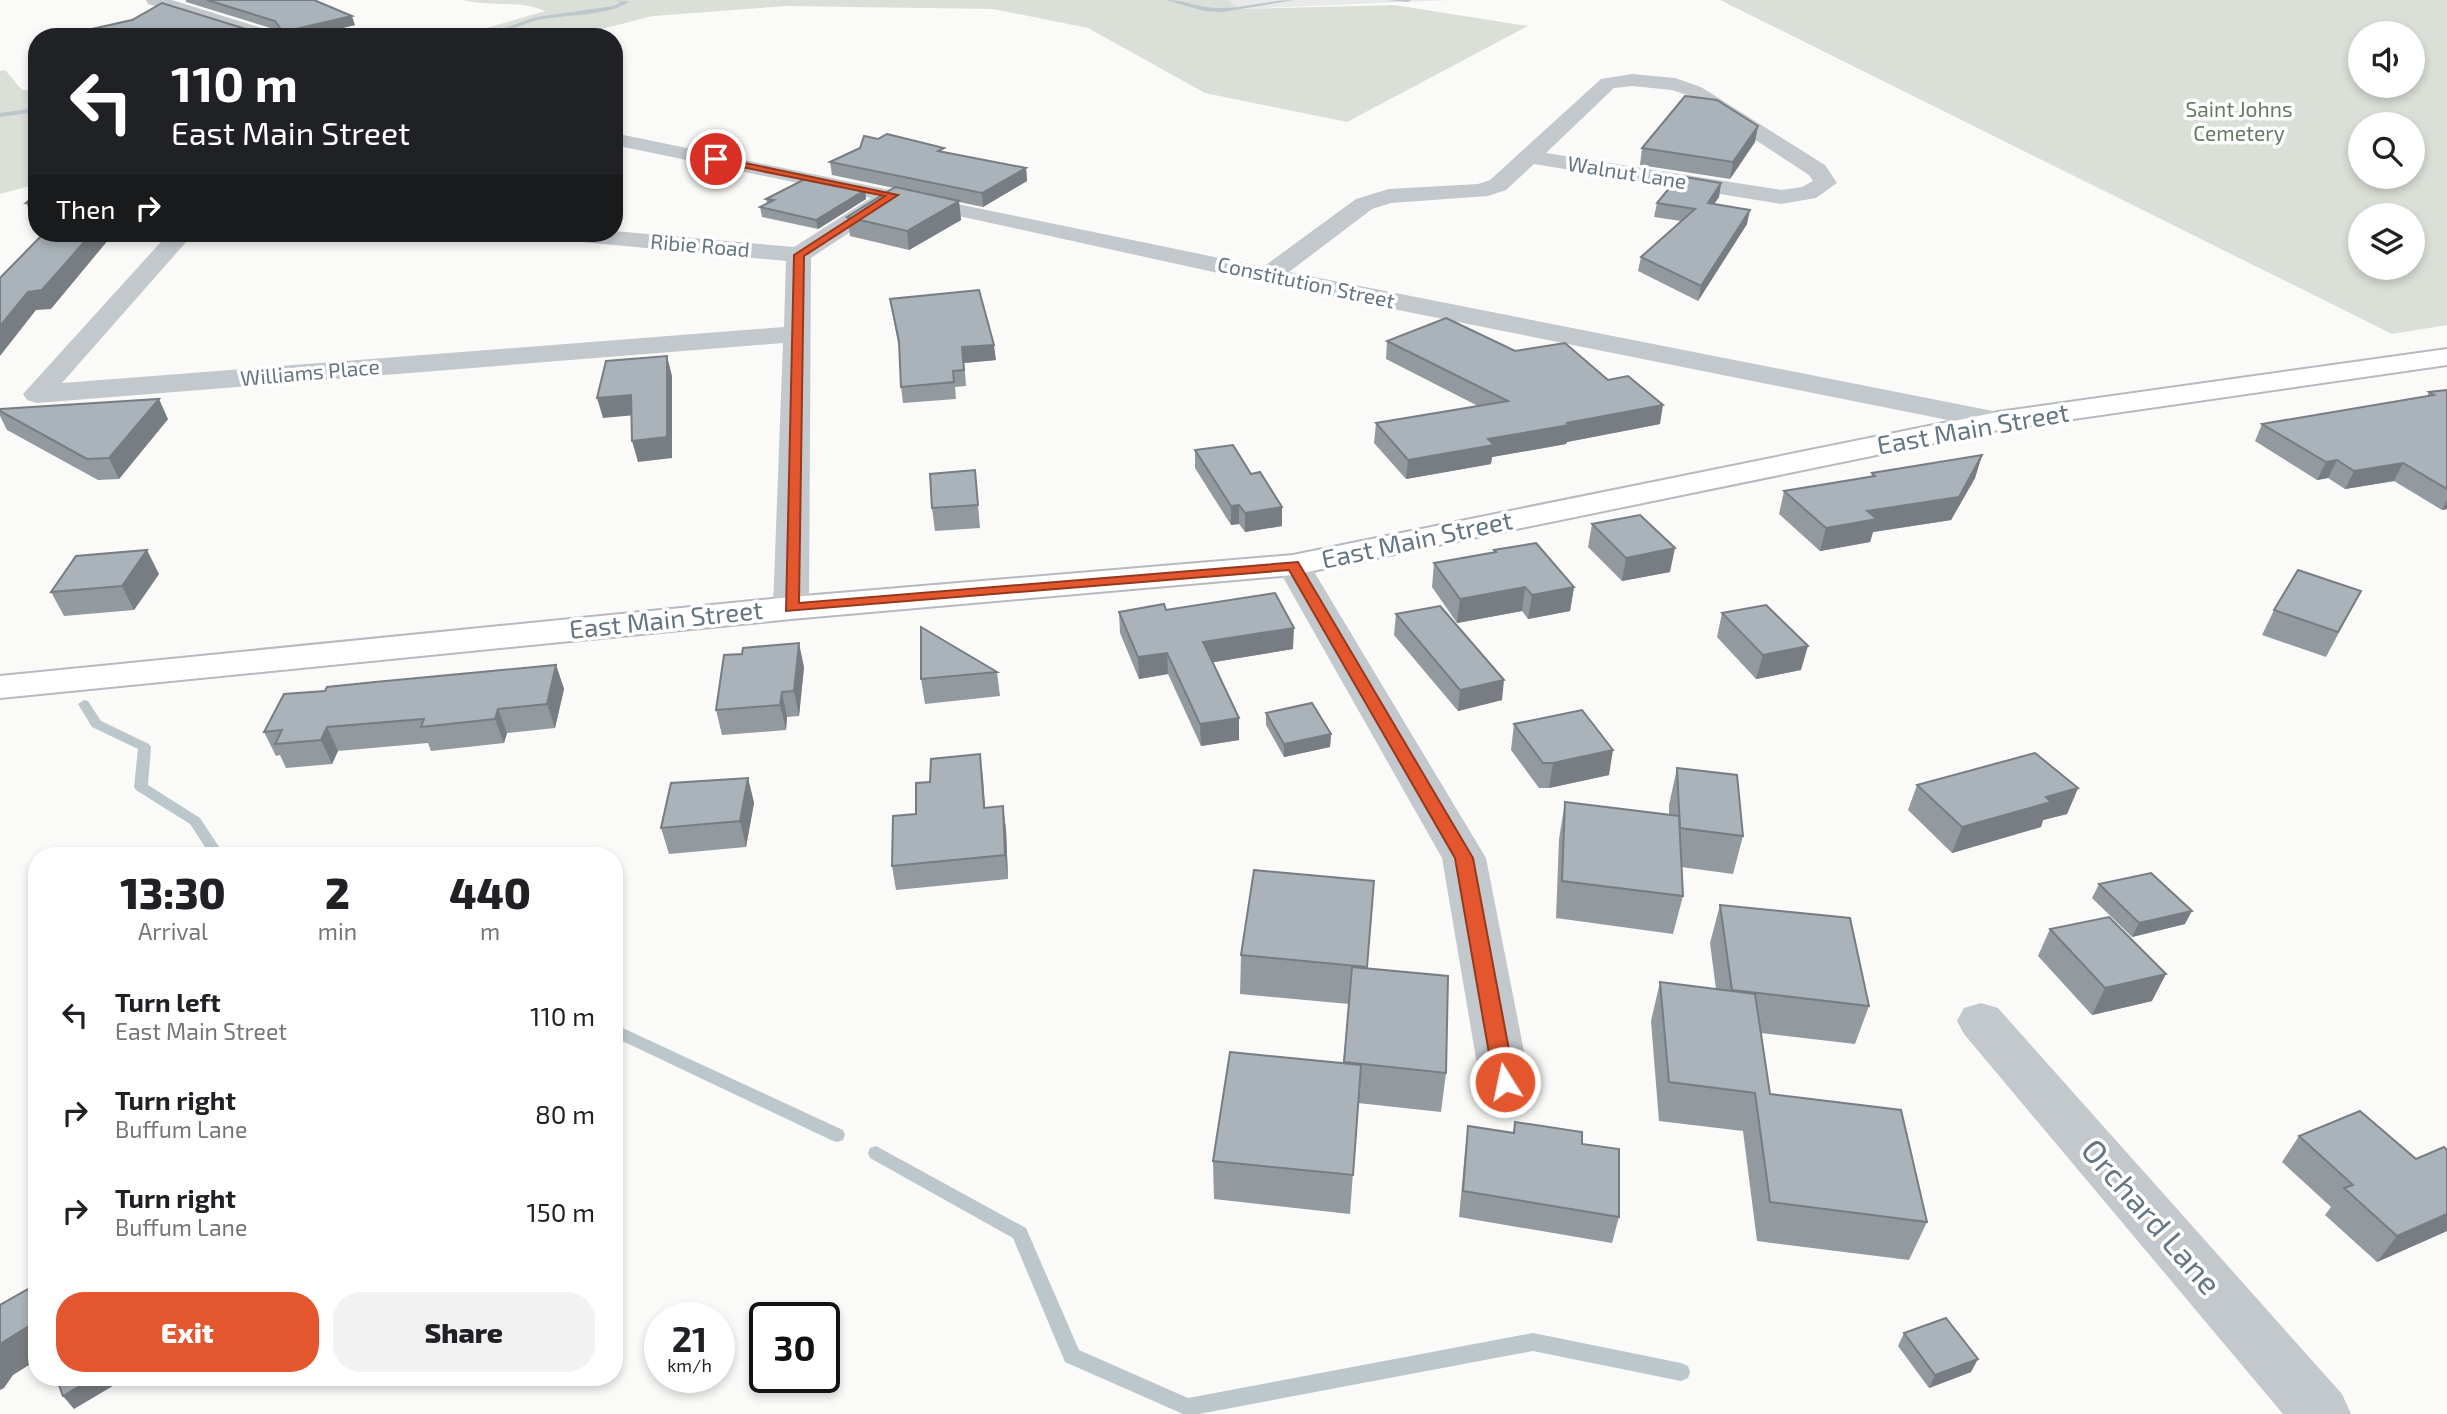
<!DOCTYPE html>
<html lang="en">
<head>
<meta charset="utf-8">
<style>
  :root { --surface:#fff; --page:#f2f2f2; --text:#202124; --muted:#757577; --accent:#e4572e }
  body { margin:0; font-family:"Exo 2",sans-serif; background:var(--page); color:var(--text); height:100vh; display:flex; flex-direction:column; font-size:26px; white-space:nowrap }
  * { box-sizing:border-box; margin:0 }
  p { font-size:23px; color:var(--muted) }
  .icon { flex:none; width:38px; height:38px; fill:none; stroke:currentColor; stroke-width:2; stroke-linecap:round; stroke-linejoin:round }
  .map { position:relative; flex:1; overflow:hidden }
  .panel { position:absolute; left:28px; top:847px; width:595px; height:539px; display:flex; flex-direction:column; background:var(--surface); border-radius:28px; box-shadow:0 4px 10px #0003 }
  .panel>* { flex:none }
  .banner { position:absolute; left:28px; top:28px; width:595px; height:214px; border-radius:28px; box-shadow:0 4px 10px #0003; background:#202124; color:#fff; overflow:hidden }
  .controls { position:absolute; left:2348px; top:21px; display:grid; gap:14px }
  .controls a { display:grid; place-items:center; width:77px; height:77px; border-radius:50%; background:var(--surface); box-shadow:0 4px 10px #0003; font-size:35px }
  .speed { position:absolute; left:644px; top:1302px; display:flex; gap:14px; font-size:35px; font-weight:700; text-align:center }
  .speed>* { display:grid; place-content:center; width:91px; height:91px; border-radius:50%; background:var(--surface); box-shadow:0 4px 10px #0003; line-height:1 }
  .speed small { font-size:18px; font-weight:400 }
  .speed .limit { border:4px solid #111; border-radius:10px; background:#fff; color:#111 }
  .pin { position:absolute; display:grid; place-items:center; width:60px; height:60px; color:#fff; margin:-30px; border:4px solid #fff; border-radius:50%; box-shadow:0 2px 7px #0007 }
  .me { position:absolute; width:77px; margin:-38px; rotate:350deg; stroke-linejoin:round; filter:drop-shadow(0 0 5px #0008) }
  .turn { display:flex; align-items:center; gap:24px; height:147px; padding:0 28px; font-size:32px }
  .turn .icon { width:91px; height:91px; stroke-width:2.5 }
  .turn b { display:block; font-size:49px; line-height:60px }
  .then { display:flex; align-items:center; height:66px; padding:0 28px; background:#0003; gap:14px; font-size:26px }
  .eta { display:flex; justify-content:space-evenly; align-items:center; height:119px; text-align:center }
  .eta b { font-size:42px; font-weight:800; line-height:49px }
  .button { display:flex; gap:14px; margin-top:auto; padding:14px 28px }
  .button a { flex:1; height:80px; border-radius:28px; background:var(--accent); color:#fff; font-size:28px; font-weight:800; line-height:80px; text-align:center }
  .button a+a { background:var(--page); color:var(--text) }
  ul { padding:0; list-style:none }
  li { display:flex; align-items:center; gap:21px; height:98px; padding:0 28px }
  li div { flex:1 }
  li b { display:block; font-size:26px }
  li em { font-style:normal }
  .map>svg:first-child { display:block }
  .built { fill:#e8e9e9 }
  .green { fill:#dadfd7; fill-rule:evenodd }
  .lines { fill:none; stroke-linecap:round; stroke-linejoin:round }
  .stream { fill:#bbc7cb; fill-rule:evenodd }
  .major-casing { stroke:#b5babe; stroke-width:4 }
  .minor { fill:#c3c8cc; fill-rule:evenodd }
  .major { fill:#fff; fill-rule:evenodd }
  .wall { fill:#929a9f }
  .shaded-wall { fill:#777d82 }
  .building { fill:#aab3b9; stroke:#777d82; stroke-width:2 }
  .route { fill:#e4572e; stroke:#94391e; stroke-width:2 }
  .labels { text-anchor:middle; stroke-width:7; stroke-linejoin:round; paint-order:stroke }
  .far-park-label { font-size:21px; fill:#687a64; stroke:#fff }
  .far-street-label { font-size:21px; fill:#657683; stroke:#fff }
  .street-label { font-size:26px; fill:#657683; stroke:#fff }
  .near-street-label { font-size:32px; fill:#657683; stroke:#fff }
</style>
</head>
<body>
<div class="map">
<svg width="2447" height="1414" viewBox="0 0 2447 1414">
  <rect width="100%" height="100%" fill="#fafaf8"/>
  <!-- built -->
  <path class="built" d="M1228 0H1450L1241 9Z"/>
  <!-- green -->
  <g class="green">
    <path d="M463 0H1228L1241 9 1394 5 1528 26 1347 122 1205 93 1088 28 993 9 787 6 653 16 570 37H456L545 11C520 0 491 7 463 0Z"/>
    <path d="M1720 0H2447V325L2392 334ZM2361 33H2413V86H2361ZM2361 124H2413V177H2361ZM2361 215H2413V268H2361Z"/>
    <path d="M5 70 22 90 37 89V184L0 194V71Z"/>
  </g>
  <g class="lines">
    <!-- stream -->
    <g class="stream">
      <path d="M614 0 629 2C605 17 565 14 537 20 518 25 500 37 479 37L536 17 614 6 621 2Z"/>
      <path d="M1166 0C1185 0 1202 9 1221 8 1246 8 1269 0 1294 0L1223 12 1204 11Z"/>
      <path d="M1387 0H1411L1408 2Z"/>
      <path d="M37 108V112L0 117V113Z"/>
      <path d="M84 700 88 701 101 721 149 744 151 747 148 785 200 818 225 856H211L190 824 136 790 134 787 138 749 92 727 78 704Z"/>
      <path d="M614 1024 843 1130 845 1135 843 1140 837 1142 831 1140 614 1037Z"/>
      <path d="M876 1146 1026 1228 1079 1350 1188 1398 1533 1333 1681 1363 1688 1366 1690 1372 1688 1378 1681 1381 1533 1351 1199 1414H1183L1065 1362 1013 1238 870 1158 868 1153 870 1148Z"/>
    </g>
    <defs>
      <path id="major" d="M2447 349V365L1998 430 1293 575 791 619 0 698V676L791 597 1293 555 1998 412Z"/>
    </defs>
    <!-- major casing -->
    <use href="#major" class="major-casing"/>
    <!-- minor -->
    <g class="minor">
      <path d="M146 0H172L278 33 281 37H253L148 4Z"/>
      <path d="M1632 74 1675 78 1701 87 1825 165 1837 183 1816 198 1781 204 1534 164 1506 190 1488 196 1391 203 1372 209 1289 272 1998 412 2009 415 2013 421 2009 427 1998 430 1268 284 895 202 811 258 809 608 804 616 791 619 778 616 773 608 783 343 37 403 27 400 23 394 169 233H194L62 383 784 327 786 261 560 240 552 238 548 233 614 231 794 247 871 198 614 145V133L1263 267 1356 199 1389 189 1478 184 1490 180 1601 79ZM1632 86 1672 90 1687 95 1809 175 1813 181 1802 187 1781 190 1546 153 1614 88Z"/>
      <path d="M1293 555 1305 558 1310 565 1486 858 1530 1082 1523 1096 1505 1102 1487 1096 1480 1082 1442 858 1276 565 1281 558Z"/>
      <path d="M1981 1003 1998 1008 2342 1394 2351 1414H2283L1964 1034 1957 1021 1964 1008Z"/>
    </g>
    <!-- major -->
    <use href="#major" class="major"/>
  </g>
  <!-- wall -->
  <g class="wall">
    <path d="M186 0H314L355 25 306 37H76L74 33 277 30 186 2Z"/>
    <path d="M1758 126 1755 142 1730 179 1640 165 1642 148Z"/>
    <path d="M945 152 1026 168 1027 181 983 207 959 202 961 220 909 250 850 236 847 217 894 188 832 175 830 162Z"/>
    <path d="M1721 183 1719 197 1714 204 1747 224 1698 301 1638 271 1641 257 1681 221 1654 217 1657 203Z"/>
    <path d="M865 190 866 199 818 229 762 217 760 207 767 204 766 199Z"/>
    <path d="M37 193V220H34L26 203Z"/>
    <path d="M890 299 996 360 964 363 966 386 955 387 956 399 903 403 901 387 899 349Z"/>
    <path d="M1387 341 1660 424 1567 442 1566 444 1492 457 1491 464 1406 479 1374 443 1376 423 1478 406 1386 359Z"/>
    <path d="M2447 390V509L2442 510 2394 481 2345 489 2328 478 2317 480 2255 441 2262 424 2427 396 2429 392Z"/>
    <path d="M0 409 168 419 119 479 98 480 7 430 0 416Z"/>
    <path d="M1195 450 1251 474 1282 507V526L1245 532 1239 524 1231 525 1195 468Z"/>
    <path d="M1982 455 1975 478 1951 520 1873 532 1870 542 1820 551 1779 514 1784 491 1871 477 1872 473Z"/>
    <path d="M975 470 980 528 935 531 932 508Z"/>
    <path d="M1592 524 1670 572 1622 581 1588 547Z"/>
    <path d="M1494 550 1574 587 1570 611 1528 619 1522 611 1457 623 1432 587 1434 563 1494 553Z"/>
    <path d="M159 574 134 610 64 616 51 592Z"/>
    <path d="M2361 591 2326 657 2262 635 2274 610Z"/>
    <path d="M1166 610 1293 649 1213 662 1239 740 1201 746 1168 674 1139 679 1120 633 1119 612Z"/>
    <path d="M1722 613 1801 670 1756 679 1717 637Z"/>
    <path d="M1396 614 1502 700 1458 711 1394 635Z"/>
    <path d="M556 665 564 689 555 728 507 733 504 743 431 751 428 743 338 751 332 764 286 768 280 755 276 756 264 732 325 691Z"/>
    <path d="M804 667 799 716 787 717 786 730 722 735 716 710Z"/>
    <path d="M997 672 1000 696 925 704 921 679Z"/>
    <path d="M1266 713 1331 734 1330 747 1284 757 1266 725Z"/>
    <path d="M1514 724 1609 775 1549 788H1539L1511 750Z"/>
    <path d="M980 754 985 808 1003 806 1006 830 1008 879 896 890 892 866 930 782Z"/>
    <path d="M1677 768 1743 836 1733 874 1681 867 1683 896 1673 934 1556 918 1559 839 1565 802 1669 815V805Z"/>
    <path d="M748 778 754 803 746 847 669 854 661 828Z"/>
    <path d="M1917 785 2078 788 2067 814 2043 820 2041 827 1952 853 1908 810Z"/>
    <path d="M1374 881 1367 969 1446 1073 1441 1112 1358 1103 1350 1214 1214 1199 1213 1161 1343 1063 1349 1004 1240 994 1241 955Z"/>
    <path d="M2099 884 2185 924 2132 937 2092 898Z"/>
    <path d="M1720 905 1869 1006 1855 1044 1761 1033 1770 1094 1927 1222 1909 1260 1757 1241 1743 1131 1659 1121 1651 1021 1660 982 1716 989 1710 943Z"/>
    <path d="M2050 929 2152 1001 2092 1015 2038 956Z"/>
    <path d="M1515 1122 1582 1144 1619 1217 1612 1243 1459 1217 1465 1152 1468 1126 1513 1133Z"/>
    <path d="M2299 1136 2447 1231 2377 1262 2325 1215 2331 1207 2282 1162Z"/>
    <path d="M1904 1333 1971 1372 1929 1388 1898 1346Z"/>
  </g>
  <!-- shaded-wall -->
  <g class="shaded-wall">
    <path d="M352 16 355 25 306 37H261Z"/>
    <path d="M1758 126 1755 142 1730 179 1733 162Z"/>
    <path d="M1026 168 1027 181 983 207 982 193Z"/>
    <path d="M1721 183 1719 197 1705 217 1708 203Z"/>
    <path d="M865 190 866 199 818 229 816 220Z"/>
    <path d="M959 201 961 220 909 250 907 231Z"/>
    <path d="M1750 210 1747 224 1698 301 1701 286Z"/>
    <path d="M92 233H114L51 309 36 310 0 356V326L28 292Z"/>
    <path d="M994 345 996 360 964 363 966 386 962 347Z"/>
    <path d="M667 356 672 376V458L638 462 632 441Z"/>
    <path d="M631 395 636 415 603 418 597 398Z"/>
    <path d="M159 399 168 419 119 479 109 458Z"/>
    <path d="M1663 405 1660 424 1567 442 1566 444 1492 457 1491 464 1406 479 1408 460 1488 439Z"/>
    <path d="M1982 455 1975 478 1951 520 1873 532 1870 542 1820 551 1826 528 1867 511Z"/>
    <path d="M2337 460 2328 478 2317 480 2326 462Z"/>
    <path d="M2403 463 2394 481 2345 489 2354 471Z"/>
    <path d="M2447 500V509L2442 510Z"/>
    <path d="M1239 505V524L1231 525V506Z"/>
    <path d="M1282 507V526L1245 532V513Z"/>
    <path d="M1675 548 1670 572 1622 581 1626 558Z"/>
    <path d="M147 550 159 574 134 610 122 586Z"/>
    <path d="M1525 587 1522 611 1457 623 1460 599Z"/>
    <path d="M1574 587 1570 611 1528 619 1532 595Z"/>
    <path d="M1294 628 1293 649 1203 664V642Z"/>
    <path d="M799 643 804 667 799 716 794 691Z"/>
    <path d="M1808 646 1801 670 1756 679 1763 655Z"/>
    <path d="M1167 653 1168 674 1139 679 1138 657Z"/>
    <path d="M556 665 564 689 555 728 547 704Z"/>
    <path d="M1504 680 1502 700 1458 711 1460 690Z"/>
    <path d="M782 692 787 717 786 730 780 705Z"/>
    <path d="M498 709 507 733 504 743 495 719Z"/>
    <path d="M1239 718V740L1201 746 1200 724Z"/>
    <path d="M327 727 338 751 332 764 321 740Z"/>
    <path d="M1331 734 1330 747 1284 757V744Z"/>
    <path d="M1613 750 1609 775 1549 788 1553 763Z"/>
    <path d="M980 754 983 778 987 832 984 808Z"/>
    <path d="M748 778 754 803 746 847 740 821Z"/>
    <path d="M2078 788 2067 814 2043 820 2041 827 1952 853 1962 827 2046 797Z"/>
    <path d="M1003 806 1006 830 1008 879 1005 855Z"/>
    <path d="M2192 911 2185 924 2132 937 2139 923Z"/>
    <path d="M2166 974 2152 1001 2092 1015 2105 988Z"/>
    <path d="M2447 1214V1231L2377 1262 2397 1236Z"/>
    <path d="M37 1321V1360L13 1375 4 1388 0 1390V1344Z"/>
    <path d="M1978 1359 1971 1372 1929 1388 1935 1375Z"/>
    <path d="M95 1377H128L74 1409 63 1396Z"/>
  </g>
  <!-- building -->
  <g class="building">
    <path d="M207 0H314L352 16 261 37H77L74 33 132 20 162 3 249 30H278L280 28 275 21Z"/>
    <path d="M1685 96 1717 100 1758 126 1733 162 1642 148Z"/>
    <path d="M887 134 944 148 938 151 1026 168 982 193 830 162 860 148 864 136 878 139Z"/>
    <path d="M1679 176 1721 183 1708 203 1750 210 1701 286 1641 257 1695 209 1657 203Z"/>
    <path d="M807 178 865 190 816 220 760 207 774 200 766 199Z"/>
    <path d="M895 187 959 201 907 231 847 217Z"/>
    <path d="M37 193V202L26 203Z"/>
    <path d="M44 233H92L42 290 28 292 0 326V278Z"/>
    <path d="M979 290 994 345 962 347 964 370 953 371 954 382 901 387 899 341 890 299Z"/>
    <path d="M1446 318 1515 351 1565 343 1608 380 1628 376 1663 405 1567 423 1569 425 1488 439 1494 445 1408 460 1376 423 1508 401 1387 341Z"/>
    <path d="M667 356V437L632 441 631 395 597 398 606 361Z"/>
    <path d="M2447 390V489L2403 463 2354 471 2337 460 2326 462 2262 424 2434 395 2429 392Z"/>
    <path d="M159 399 109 458 87 459 0 411V409Z"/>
    <path d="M1233 445 1251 474 1260 472 1282 507 1245 513 1239 505 1231 506 1195 450Z"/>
    <path d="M1982 455 1959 497 1867 511 1877 519 1826 528 1784 491 1875 476 1872 473Z"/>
    <path d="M975 470 978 505 932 508 930 474Z"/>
    <path d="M1640 515 1675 548 1626 558 1592 524Z"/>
    <path d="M1536 543 1574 587 1532 595 1525 587 1460 599 1434 563 1496 552 1494 550Z"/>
    <path d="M147 550 122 586 51 592 76 556Z"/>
    <path d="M2298 570 2361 591 2338 632 2274 610Z"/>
    <path d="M1275 593 1294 628 1203 642 1239 718 1200 724 1167 653 1138 657 1119 612 1164 604 1166 610Z"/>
    <path d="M1766 605 1808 646 1763 655 1722 613Z"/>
    <path d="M1440 606 1504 680 1460 690 1396 614Z"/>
    <path d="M921 627 997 672 921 679Z"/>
    <path d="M799 643 794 691 782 692 780 705 716 710 724 655 742 654 743 648Z"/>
    <path d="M556 665 547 704 498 709 495 719 421 727 424 719 327 727 321 740 275 744 282 730 264 732 284 694 325 691 327 687 375 682Z"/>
    <path d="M1312 703 1331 734 1284 744 1266 713Z"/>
    <path d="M1582 710 1613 750 1553 763H1543L1514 724Z"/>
    <path d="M2035 753 2078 788 2046 797 2051 802 1962 827 1917 785Z"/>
    <path d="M980 754 984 808 1003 806 1005 855 892 866 893 816 916 814V783L930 782 931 759Z"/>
    <path d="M1677 768 1737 775 1743 836 1680 828Z"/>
    <path d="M748 778 740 821 661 828 671 783Z"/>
    <path d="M1565 802 1679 816 1683 896 1562 881Z"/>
    <path d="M1254 870 1374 881 1367 967 1241 955Z"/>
    <path d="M2151 873 2192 911 2139 923 2099 884Z"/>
    <path d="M1720 905 1850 918 1869 1006 1732 990Z"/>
    <path d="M2109 917 2166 974 2105 988 2050 929Z"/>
    <path d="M1352 967 1448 976 1446 1073 1344 1062Z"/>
    <path d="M1660 982 1755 994 1770 1094 1901 1110 1927 1222 1770 1202 1755 1093 1669 1082Z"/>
    <path d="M1230 1052 1361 1065 1353 1175 1213 1161Z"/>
    <path d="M2360 1111 2416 1159 2444 1147 2447 1150V1214L2397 1236 2344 1188 2353 1185 2299 1136Z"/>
    <path d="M1515 1122 1582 1132V1144L1619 1149V1217L1463 1191 1468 1126 1514 1133Z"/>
    <path d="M37 1284V1321L0 1344V1305Z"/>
    <path d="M1946 1318 1978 1359 1935 1375 1904 1333Z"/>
    <path d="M56 1377H95L63 1396Z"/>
  </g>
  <!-- route -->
  <path class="route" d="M716 157 898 195 804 256 799 603 1298 562 1473 858 1515 1082 1512 1088H1497L1494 1082 1455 858 1289 570 786 611 794 255 885 196 712 161Z"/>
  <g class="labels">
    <!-- far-park labels -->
    <g class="far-park-label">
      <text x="2239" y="117">Saint Johns<tspan x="2239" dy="24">Cemetery</tspan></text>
    </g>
    <!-- far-street labels -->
    <g class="far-street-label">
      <text transform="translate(1627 173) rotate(9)" y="7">Walnut Lane</text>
      <text transform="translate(700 246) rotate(5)" y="7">Ribie Road</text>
      <text transform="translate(1306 283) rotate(12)" y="7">Constitution Street</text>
      <text transform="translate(310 373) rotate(-5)" y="7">Williams Place</text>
    </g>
    <!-- street labels -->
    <g class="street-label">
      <text transform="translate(1973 429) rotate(-10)" y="9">East Main Street</text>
      <text transform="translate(1417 540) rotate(-12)" y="9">East Main Street</text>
      <text transform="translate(666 620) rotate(-6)" y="9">East Main Street</text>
    </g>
    <!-- near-street labels -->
    <g class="near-street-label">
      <text transform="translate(2151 1217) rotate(49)" y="11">Orchard Lane</text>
    </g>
  </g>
</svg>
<div class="controls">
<a><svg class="icon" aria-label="sound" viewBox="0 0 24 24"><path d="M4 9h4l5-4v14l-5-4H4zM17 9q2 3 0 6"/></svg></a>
<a><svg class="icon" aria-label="search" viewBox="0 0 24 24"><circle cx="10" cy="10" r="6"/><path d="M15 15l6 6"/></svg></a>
<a><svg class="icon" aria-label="layers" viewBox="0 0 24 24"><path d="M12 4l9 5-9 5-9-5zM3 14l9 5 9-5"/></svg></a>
</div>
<div class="speed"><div>21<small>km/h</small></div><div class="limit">30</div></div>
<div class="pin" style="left:716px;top:159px;background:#d93025"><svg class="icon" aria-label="arrive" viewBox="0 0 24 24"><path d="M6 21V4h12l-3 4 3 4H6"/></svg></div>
<svg class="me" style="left:1505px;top:1082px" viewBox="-20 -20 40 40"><circle r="17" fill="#e4572e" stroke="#fff" stroke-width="3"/><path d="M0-11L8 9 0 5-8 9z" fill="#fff"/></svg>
<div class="banner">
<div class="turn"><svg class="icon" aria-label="left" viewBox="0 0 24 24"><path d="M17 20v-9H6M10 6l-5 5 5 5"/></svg><div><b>110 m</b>East Main Street</div></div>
<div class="then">Then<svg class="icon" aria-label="right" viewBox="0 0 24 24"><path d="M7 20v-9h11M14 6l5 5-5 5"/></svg></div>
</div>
<section class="panel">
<div class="eta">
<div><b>13:30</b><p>Arrival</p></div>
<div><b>2</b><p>min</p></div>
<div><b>440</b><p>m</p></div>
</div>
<ul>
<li><svg class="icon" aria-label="left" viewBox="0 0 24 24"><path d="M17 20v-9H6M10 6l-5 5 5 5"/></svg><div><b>Turn left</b><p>East Main Street</p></div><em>110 m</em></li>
<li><svg class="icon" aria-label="right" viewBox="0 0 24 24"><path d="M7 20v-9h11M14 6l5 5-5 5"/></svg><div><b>Turn right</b><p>Buffum Lane</p></div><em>80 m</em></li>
<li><svg class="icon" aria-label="right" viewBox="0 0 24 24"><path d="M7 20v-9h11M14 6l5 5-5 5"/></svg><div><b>Turn right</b><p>Buffum Lane</p></div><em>150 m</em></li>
</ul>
<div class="button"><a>Exit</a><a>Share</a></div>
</section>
</div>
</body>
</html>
